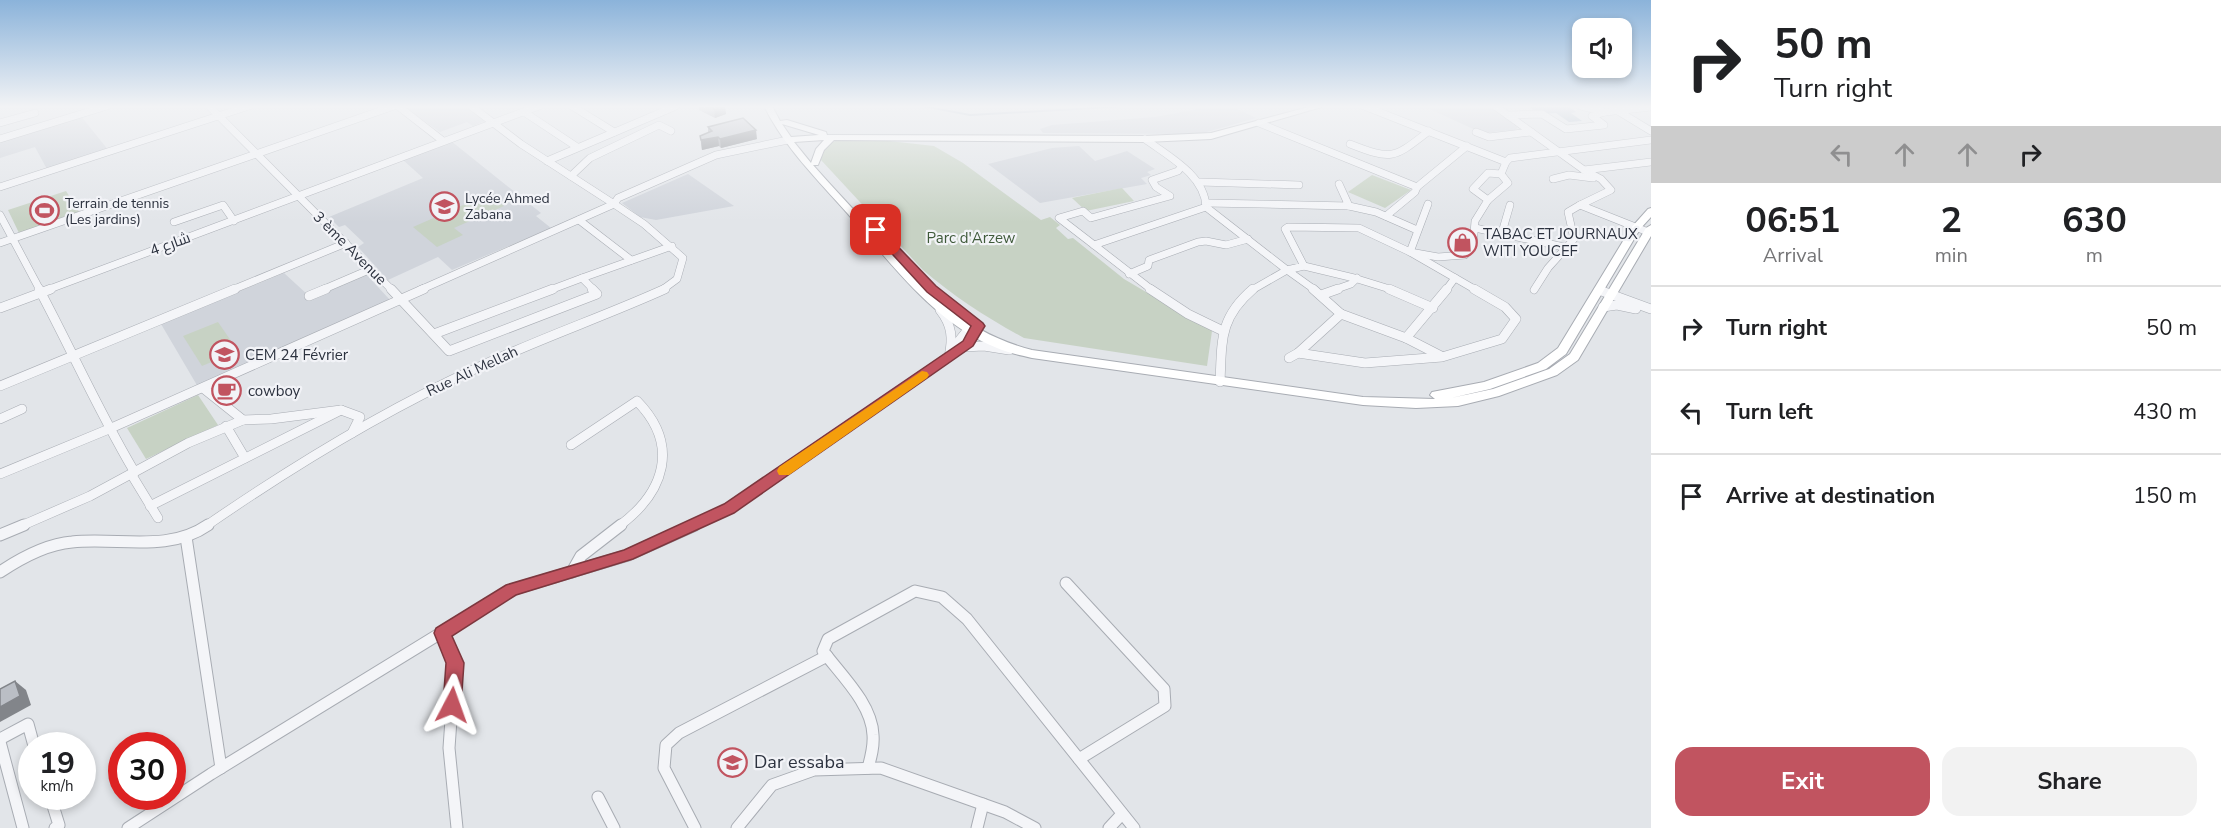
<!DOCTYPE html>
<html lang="en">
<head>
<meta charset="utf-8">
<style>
  :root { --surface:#fff; --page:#f2f2f2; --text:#202124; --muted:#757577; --line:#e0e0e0; --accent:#c15460 }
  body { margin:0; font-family:"Nunito Sans",Cairo,sans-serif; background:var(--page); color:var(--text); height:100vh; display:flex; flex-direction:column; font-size:22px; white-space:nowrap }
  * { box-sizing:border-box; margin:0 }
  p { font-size:20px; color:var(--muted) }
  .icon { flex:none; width:33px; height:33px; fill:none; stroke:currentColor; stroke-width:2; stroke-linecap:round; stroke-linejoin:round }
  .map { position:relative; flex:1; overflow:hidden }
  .details { display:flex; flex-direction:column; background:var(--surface); width:570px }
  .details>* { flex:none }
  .hud { background:#fff; color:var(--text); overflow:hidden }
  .controls { position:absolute; left:1572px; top:18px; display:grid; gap:12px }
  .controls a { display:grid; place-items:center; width:60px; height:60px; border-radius:12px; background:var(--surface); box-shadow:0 3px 9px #0003; font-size:30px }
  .speed { position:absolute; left:18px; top:732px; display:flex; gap:12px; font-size:30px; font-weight:700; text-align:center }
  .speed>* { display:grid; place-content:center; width:78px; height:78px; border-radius:50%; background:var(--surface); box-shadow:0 3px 9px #0003; line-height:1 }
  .speed small { font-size:15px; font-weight:400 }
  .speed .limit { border:9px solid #d22; background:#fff; color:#111 }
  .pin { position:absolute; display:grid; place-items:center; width:51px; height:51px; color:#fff; margin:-26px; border-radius:12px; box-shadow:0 3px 9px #0006 }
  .me { position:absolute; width:66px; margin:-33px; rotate:4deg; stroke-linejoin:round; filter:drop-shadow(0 0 4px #0008) }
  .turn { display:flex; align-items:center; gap:21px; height:126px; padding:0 24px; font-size:27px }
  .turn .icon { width:78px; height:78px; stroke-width:2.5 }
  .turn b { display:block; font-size:42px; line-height:51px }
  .lanes { display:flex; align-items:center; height:57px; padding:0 24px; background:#0003; justify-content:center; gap:30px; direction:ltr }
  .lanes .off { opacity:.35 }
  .eta { display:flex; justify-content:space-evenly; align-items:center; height:102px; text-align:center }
  .eta b { font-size:36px; font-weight:700; line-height:42px }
  .cta { display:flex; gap:12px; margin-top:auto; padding:12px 24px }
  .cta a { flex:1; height:69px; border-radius:18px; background:var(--accent); color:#fff; font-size:24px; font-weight:700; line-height:69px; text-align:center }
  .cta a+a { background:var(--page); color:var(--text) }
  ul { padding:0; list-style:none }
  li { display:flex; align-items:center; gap:18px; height:84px; padding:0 24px; border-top:2px solid var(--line) }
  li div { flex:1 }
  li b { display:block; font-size:22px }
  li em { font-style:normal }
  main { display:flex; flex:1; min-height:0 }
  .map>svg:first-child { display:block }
  .built { fill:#d0d4db }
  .green { fill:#c7d2c4 }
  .water { fill:#a1b1c5 }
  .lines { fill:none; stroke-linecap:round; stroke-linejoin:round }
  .stream { stroke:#a1b1c5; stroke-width:2 }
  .minor-far2-casing { stroke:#a8acb3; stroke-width:8 }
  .minor-far1-casing { stroke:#a8acb3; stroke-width:10 }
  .minor-casing { stroke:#a8acb3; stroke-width:13 }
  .secondary-casing { stroke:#a8acb3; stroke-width:2 }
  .minor-far2 { stroke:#f4f5f8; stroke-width:7 }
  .minor-far1 { stroke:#f4f5f8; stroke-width:9 }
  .minor { stroke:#f4f5f8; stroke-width:11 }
  .secondary { fill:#fff; fill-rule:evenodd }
  .wall { fill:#a0a3a9 }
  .shaded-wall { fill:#82858a }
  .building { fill:#babec5; stroke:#82858a; stroke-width:1.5 }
  .route { fill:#c15460; stroke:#7d373e; stroke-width:1.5 }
  .slow { fill:#f59e0b }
  .labels { text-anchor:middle; stroke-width:4.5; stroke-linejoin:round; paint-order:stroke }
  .far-poi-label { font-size:14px; fill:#2c323f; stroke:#f2f3f7; text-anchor:start }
  .poi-label { font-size:15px; fill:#2c323f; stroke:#f2f3f7; text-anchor:start }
  .park-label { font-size:15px; fill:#3f5a3a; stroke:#f2f3f7 }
  .street-label { font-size:15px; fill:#2c323f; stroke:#f2f3f7 }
  .near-poi-label { font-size:18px; fill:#2c323f; stroke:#f2f3f7; text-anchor:start }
</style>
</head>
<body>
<main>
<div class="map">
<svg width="1651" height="828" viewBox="0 0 1651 828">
  <rect width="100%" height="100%" fill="#e2e5e9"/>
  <!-- built -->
  <g class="built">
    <path d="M403 106H465L485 121 473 126 467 122 440 132Z"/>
    <path d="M1215 106H1231L1256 118 1207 132 1190 134 1043 133 1040 129 1052 125 1155 117Z"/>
    <path d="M1423 106H1490L1518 128 1514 130 1482 133Z"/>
    <path d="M80 115 109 151 48 171 35 147 0 158V139Z"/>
    <path d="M451 141 541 213 536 216 551 228 452 270 438 257 388 280 358 247 364 243 345 225 339 227 329 217 423 178 403 160Z"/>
    <path d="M1079 146 1095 161 1127 151 1155 169 1147 172 1151 175 1141 178 1147 184 1040 203 988 164 1052 148Z"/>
    <path d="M688 174 734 206 656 220 640 217 622 203Z"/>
    <path d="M284 273 308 295 365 273 390 300 198 387 161 324Z"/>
  </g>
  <!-- green -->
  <g class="green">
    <path d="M838 140H880L934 146 963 163 1041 220 1050 217 1060 225 1056 228 1068 239 1073 238 1124 279 1212 331 1207 366 1024 338C989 319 953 296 923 270L821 160C822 148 827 144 838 140Z"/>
    <path d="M1372 175 1411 190 1385 208 1348 192Z"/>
    <path d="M1122 188 1134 201 1086 211 1072 198Z"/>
    <path d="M66 191 79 212 19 233 8 210Z"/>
    <path d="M488 194 504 206 454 228 463 235 437 247 413 227Z"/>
    <path d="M218 322 238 351 202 366 183 336Z"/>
    <path d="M198 395 218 425 146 459 127 428Z"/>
  </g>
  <!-- water -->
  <path class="water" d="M1528 106H1568L1576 112 1571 113 1582 121 1569 122 1556 113 1539 114Z"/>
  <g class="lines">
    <!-- stream -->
    <path class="stream" d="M923 106 970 115 1128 106"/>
    <defs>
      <g id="minor-far2">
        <path d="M209 106 392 290"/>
        <path d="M398 106 443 141"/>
        <path d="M471 106 521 144 614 204"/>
        <path d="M572 106 614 132"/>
        <path d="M1495 106 1584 170 1601 179 1611 190 1580 205 1648 232"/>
        <path d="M1581 106 1605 112"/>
        <path d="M1618 111 1651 131"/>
        <path d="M524 112 577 147"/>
        <path d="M1508 115 1542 114 1566 129 1604 125 1592 116 1605 112 1651 107"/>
        <path d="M0 123 35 113"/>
        <path d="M1259 123 1417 187 1467 146"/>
        <path d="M1476 132 1489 137 1531 132"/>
        <path d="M0 139 107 106"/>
        <path d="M1145 139C1168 156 1205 175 1206 207L1287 270 1252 290"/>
        <path d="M1350 144C1393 161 1394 158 1429 131"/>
        <path d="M547 161 676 106"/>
        <path d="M1506 162 1510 158 1651 140"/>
        <path d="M1584 170 1651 162"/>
        <path d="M571 176 590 158 659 125 671 131"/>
        <path d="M1553 179 1569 175 1593 178"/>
        <path d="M1200 182 1299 185"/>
        <path d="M0 187 249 106"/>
        <path d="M1488 200 1508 183 1501 174"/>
        <path d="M1207 203 1349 206 1339 184"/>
        <path d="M1428 204 1410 252 1476 290"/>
        <path d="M1349 206 1376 212 1417 230"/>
        <path d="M0 215 40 290"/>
        <path d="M1386 216 1415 192 1417 187"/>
        <path d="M579 220 631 260"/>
        <path d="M174 222 223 205 234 221"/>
        <path d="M1475 228 1569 248"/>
        <path d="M1498 233 1503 229 1510 205"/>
        <path d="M0 243 394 106"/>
        <path d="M1094 245 1059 218 1083 211 1091 218 1170 196 1156 187 1152 180 1178 171 1181 167"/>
        <path d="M1304 266 1354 278 1393 290"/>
        <path d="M1129 274 1148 266 1149 260 1198 242 1206 241 1226 245 1248 239"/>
        <path d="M47 290 539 106"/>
        <path d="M232 290 346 243"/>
        <path d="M322 290 371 269"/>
        <path d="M420 290 614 204"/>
        <path d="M550 290 582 278"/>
        <path d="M594 290 582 278 672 246"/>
        <path d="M662 290 677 279 683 258 644 224 614 204 618 198 716 155 788 140"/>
        <path d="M1152 290 1094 245 1206 207"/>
        <path d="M1315 290 1287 270 1304 266 1285 229 1288 227 1359 228 1410 252 1438 257 1465 255 1473 246 1475 221 1488 200 1473 189 1488 173 1501 174 1506 162 1364 106"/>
        <path d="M1334 290 1351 284 1357 278"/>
        <path d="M1446 290 1455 278"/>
        <path d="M1534 290 1548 268 1574 239 1568 212 1580 205"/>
      </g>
      <g id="minor-far1">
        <path d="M39 289C71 349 99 412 134 471L133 477 158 518"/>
        <path d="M391 289 449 351 597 294 592 289"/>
        <path d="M1150 289 1188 314 1223 331"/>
        <path d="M1389 289 1433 308"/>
        <path d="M1599 290 1651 309"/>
        <path d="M1321 295 1338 289"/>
        <path d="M309 296 326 289"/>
        <path d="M1603 307 1617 305 1636 309"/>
        <path d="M0 308 51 289"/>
        <path d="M940 310C952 325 953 338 949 357"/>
        <path d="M1341 314 1406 338 1447 289"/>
        <path d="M434 334 553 289"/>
        <path d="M1406 338 1441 356"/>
        <path d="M954 347 966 332 973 331 979 326"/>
        <path d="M1298 353 1365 363 1442 357 1502 339 1516 319 1505 307 1474 289"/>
        <path d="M1289 358 1298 353 1341 314 1313 289"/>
        <path d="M1220 382C1222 341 1219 318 1253 289"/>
        <path d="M0 386 235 289"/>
        <path d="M203 388 243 420 271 419 341 410 360 417 352 433"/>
        <path d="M0 419 22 409"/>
        <path d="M226 426 245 458"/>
        <path d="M571 445 637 401C680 445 665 492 619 526"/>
        <path d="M0 474 109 429 424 289"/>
        <path d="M150 506 341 410"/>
        <path d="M21 526 90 496 188 443 243 420"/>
        <path d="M206 526C293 466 381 412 477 368 538 339 603 317 665 289"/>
        <path d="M692 526 729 509 963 347 984 346 1009 350"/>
      </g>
      <g id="minor">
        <path d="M0 535 24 525"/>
        <path d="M186 537 221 768"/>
        <path d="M0 572C21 558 47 544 72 542 118 537 168 553 208 525"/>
        <path d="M572 572 581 556 621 525"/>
        <path d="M1066 583 1164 689 1165 706 1079 759"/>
        <path d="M442 633 455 663 449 748 457 828"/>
        <path d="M0 739 28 724 34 746"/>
        <path d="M0 742 23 828"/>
        <path d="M868 768C871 757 874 746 873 735 872 704 841 675 823 651L828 639 915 591 942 597 967 619 1134 828"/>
        <path d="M50 796 59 825 55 828"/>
        <path d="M598 797 614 828"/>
        <path d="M128 828 211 774 511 590 628 555 695 525"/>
        <path d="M695 828 664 768 666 745 679 733 827 656"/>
        <path d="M737 828 772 785 814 770 881 768 1005 812 1035 828"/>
        <path d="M977 828 983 804"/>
        <path d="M1109 828 1122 814"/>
      </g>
      <path id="secondary" d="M764 106H772L780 121 787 120 826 132 827 135 1145 136 1211 133 1312 106H1325L1211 139 1145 142 834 140 824 150 818 165H813C831 186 851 206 869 227 917 282 958 331 1032 350L1363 397 1435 399 1430 395 1432 392 1484 382 1538 363 1558 348 1631 228 1648 209 1651 208V217L1640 229 1566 354 1546 369 1490 389 1451 398 1493 389 1549 369 1570 354 1646 228 1651 225V236L1578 360 1557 375 1499 396 1458 406 1416 408 1363 405 1032 358C1020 355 1008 353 997 348 934 323 891 263 848 214 817 179 785 148 764 106ZM782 124 819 135 791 137ZM824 140 816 149 811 163 794 142Z"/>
    </defs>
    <!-- minor-far2 casing -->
    <use href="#minor-far2" class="minor-far2-casing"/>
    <!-- minor-far1 casing -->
    <use href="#minor-far1" class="minor-far1-casing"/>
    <!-- minor casing -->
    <use href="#minor" class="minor-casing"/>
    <!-- secondary casing -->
    <use href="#secondary" class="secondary-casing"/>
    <!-- minor-far2 -->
    <use href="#minor-far2" class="minor-far2"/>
    <!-- minor-far1 -->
    <use href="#minor-far1" class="minor-far1"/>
    <!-- minor -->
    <use href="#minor" class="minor"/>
    <!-- secondary -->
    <use href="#secondary" class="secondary"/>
  </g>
  <!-- wall -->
  <g class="wall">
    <path d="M699 106H728L725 107 726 114 715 118 699 110Z"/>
    <path d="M708 127 757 139 721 148 719 146 702 150 700 136 708 133Z"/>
  </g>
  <!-- shaded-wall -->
  <g class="shaded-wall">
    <path d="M718 106H728L725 107 726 114 715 118 714 109Z"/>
    <path d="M756 130 757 139 721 148 720 139Z"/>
    <path d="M718 137 719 146 702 150 701 140Z"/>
    <path d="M15 681 26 690 31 705 0 722V707Z"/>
  </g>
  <!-- building -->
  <g class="building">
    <path d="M708 106H722L714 109Z"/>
    <path d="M743 118 756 130 720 139 718 137 701 140 700 136 712 131 708 127Z"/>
    <path d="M15 681 20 696 0 707V689Z"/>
  </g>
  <!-- sky -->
  <linearGradient id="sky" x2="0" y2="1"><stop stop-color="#8bb3da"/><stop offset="0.48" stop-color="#f2f3f5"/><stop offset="1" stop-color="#f2f3f5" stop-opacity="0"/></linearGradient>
  <rect width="1651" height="222" fill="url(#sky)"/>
  <!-- route -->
  <path class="route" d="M876 227 880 228 936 286 983 323 985 326 973 346 734 513 633 559 516 595 452 636 464 663 461 705 458 711 452 714 446 711 443 705 446 663 434 633 436 628 506 585 624 550 724 504 963 341 971 326 927 292 872 232V228Z"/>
  <!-- slow -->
  <path class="slow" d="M922 371 927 372 929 375 927 378 789 475H779L777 471 779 467Z"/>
  <!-- icons -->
  <defs>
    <symbol id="school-ring" viewBox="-11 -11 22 22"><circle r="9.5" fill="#f2f3f7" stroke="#c15460" stroke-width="1.5"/><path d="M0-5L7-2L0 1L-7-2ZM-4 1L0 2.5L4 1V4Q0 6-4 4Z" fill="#c15460"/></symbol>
    <symbol id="stadium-ring" viewBox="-11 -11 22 22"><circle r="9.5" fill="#f2f3f7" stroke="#c15460" stroke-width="1.5"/><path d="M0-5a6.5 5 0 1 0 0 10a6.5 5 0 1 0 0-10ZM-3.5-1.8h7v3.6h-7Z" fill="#c15460"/></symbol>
    <symbol id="shop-ring" viewBox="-11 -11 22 22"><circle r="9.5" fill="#f2f3f7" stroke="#c15460" stroke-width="1.5"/><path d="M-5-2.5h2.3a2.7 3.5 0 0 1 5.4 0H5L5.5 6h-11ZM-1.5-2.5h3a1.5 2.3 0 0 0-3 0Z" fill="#c15460"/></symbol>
    <symbol id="cafe-ring" viewBox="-11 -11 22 22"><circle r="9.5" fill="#f2f3f7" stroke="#c15460" stroke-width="1.5"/><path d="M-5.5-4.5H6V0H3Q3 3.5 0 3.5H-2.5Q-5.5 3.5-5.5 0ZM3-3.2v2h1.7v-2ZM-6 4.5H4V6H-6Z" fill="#c15460"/></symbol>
  </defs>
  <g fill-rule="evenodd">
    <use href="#school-ring" x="428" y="190" width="33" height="33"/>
    <use href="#stadium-ring" x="28" y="194" width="33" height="33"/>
    <use href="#shop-ring" x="1446" y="226" width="33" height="33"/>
    <use href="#school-ring" x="208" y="338" width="33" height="33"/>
    <use href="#cafe-ring" x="210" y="374" width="33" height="33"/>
    <use href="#school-ring" x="716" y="746" width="33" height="33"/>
  </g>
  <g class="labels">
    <!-- far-poi labels -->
    <g class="far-poi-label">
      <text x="465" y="203">Lycée Ahmed<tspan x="465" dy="16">Zabana</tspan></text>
      <text x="65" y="208">Terrain de tennis<tspan x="65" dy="16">(Les jardins)</tspan></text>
    </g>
    <!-- poi labels -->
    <g class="poi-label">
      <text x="1483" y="239">TABAC ET JOURNAUX<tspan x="1483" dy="17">WITI YOUCEF</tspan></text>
      <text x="245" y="360">CEM 24 Février</text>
      <text x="248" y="396">cowboy</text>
    </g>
    <!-- park labels -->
    <g class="park-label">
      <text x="971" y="243">Parc d'Arzew</text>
    </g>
    <!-- street labels -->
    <g class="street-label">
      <text transform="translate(170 244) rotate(-20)" y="5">شارع 4</text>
      <text transform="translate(350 248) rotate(45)" y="5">3 ème Avenue</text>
      <text transform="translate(472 371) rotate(-25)" y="5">Rue Ali Mellah</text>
    </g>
    <!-- near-poi labels -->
    <g class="near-poi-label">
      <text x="754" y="768">Dar essaba</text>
    </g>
  </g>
</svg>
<div class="controls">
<a><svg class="icon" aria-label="sound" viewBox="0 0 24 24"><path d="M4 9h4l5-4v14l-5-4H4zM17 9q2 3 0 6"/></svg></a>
</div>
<div class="speed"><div>19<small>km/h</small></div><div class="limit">30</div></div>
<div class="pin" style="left:876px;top:230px;background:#d93025"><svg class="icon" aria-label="arrive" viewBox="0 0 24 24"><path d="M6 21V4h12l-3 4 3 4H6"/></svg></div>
<svg class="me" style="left:452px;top:705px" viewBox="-20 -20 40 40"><path d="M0-17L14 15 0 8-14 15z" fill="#c15460" stroke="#fff" stroke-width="4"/></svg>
</div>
<section class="details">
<div class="hud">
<div class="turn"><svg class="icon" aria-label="right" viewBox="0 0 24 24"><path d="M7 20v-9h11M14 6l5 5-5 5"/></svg><div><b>50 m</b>Turn right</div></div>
<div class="lanes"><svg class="icon off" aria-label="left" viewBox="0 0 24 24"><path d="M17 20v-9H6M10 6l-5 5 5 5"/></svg><svg class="icon off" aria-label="ahead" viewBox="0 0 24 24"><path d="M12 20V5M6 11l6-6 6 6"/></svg><svg class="icon off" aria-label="ahead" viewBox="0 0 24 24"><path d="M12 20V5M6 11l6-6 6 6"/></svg><svg class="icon" aria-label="right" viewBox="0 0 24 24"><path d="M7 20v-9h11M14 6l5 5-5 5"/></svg></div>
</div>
<div class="eta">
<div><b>06:51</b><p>Arrival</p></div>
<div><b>2</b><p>min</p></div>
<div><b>630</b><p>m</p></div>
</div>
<ul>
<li><svg class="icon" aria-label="right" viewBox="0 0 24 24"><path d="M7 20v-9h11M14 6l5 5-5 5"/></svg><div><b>Turn right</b></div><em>50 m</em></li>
<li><svg class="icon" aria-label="left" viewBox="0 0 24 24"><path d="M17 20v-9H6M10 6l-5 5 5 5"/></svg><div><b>Turn left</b></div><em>430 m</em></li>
<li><svg class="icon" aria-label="arrive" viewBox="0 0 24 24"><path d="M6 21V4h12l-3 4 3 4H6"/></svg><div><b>Arrive at destination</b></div><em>150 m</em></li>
</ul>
<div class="cta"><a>Exit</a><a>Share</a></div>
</section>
</main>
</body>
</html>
